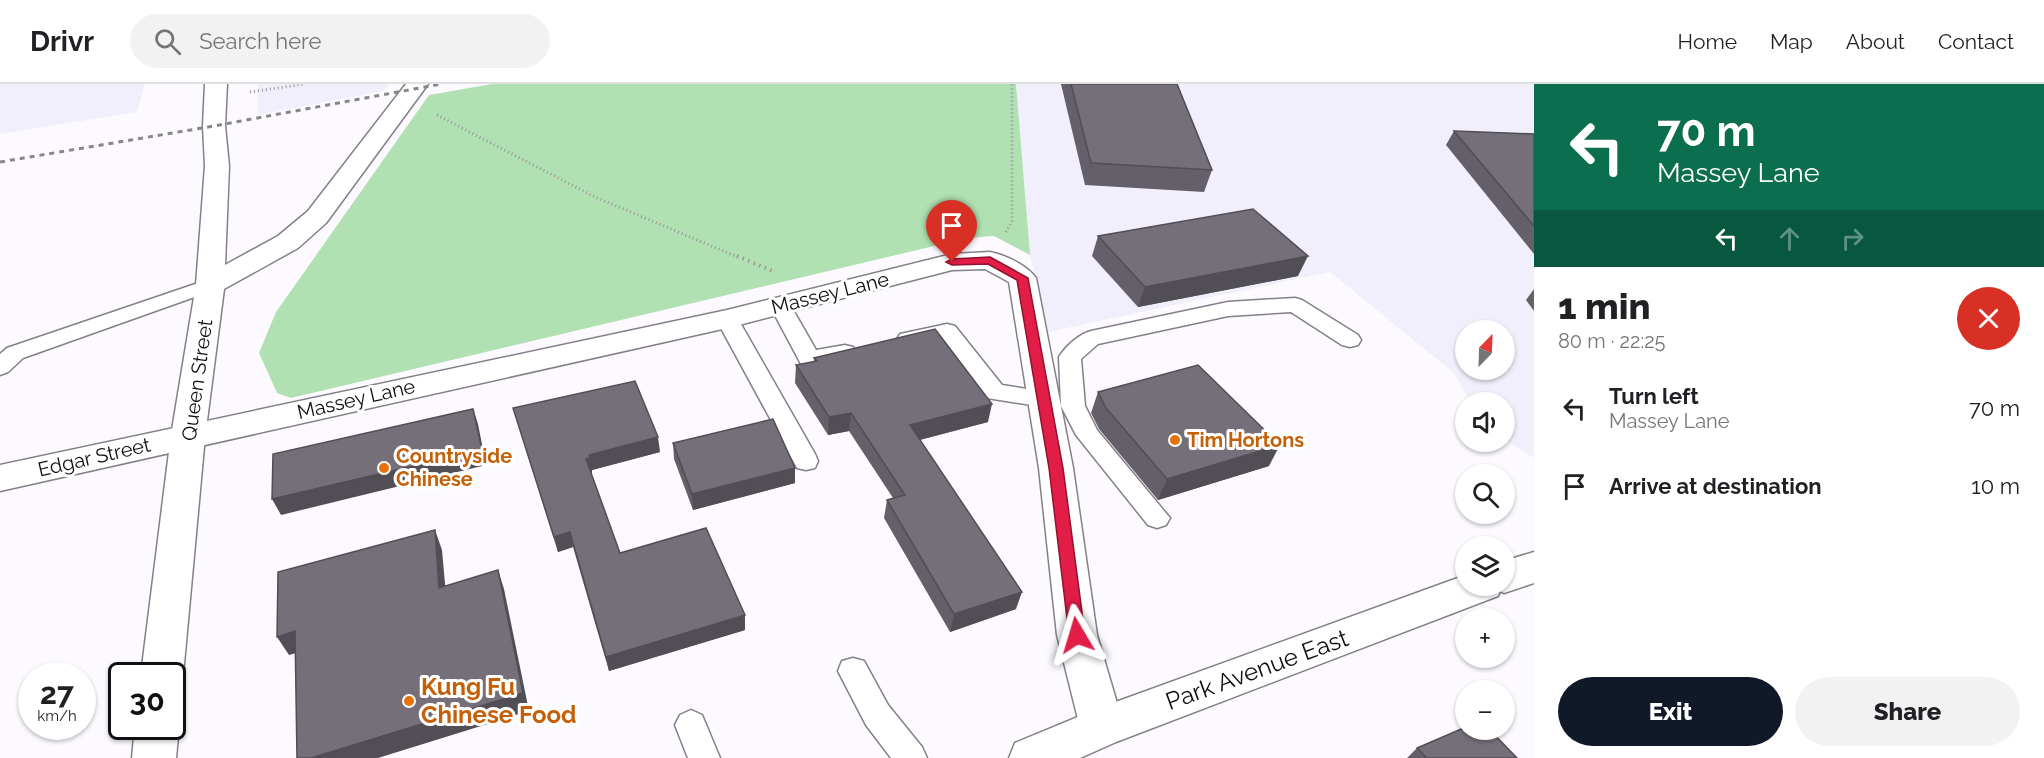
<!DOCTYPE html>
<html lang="en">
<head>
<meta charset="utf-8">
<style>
  :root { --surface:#fff; --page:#f2f2f2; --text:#202124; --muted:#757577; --line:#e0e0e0; --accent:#111827 }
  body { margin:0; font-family:Raleway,sans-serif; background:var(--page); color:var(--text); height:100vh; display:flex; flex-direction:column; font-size:22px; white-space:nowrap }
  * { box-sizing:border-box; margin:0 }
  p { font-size:20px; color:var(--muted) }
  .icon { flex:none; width:33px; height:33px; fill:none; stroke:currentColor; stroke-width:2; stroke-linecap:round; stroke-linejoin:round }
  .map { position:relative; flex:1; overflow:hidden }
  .details { display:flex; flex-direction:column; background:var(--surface); width:510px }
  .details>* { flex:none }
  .banner { background:#0b6e4f; color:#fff; overflow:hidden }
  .needle { width:39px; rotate:23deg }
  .buttons { position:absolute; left:1455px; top:236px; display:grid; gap:12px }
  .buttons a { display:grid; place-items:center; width:60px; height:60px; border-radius:50%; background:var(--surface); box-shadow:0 2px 4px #0004; font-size:30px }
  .speed { position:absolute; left:18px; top:578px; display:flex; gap:12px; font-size:30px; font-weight:700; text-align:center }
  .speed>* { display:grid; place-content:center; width:78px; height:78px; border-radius:50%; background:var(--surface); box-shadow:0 2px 4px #0004; line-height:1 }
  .speed small { font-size:15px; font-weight:400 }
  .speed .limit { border:3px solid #111; border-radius:9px; background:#fff; color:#111 }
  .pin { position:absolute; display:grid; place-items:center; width:51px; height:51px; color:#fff; margin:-62px -26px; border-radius:50% 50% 50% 0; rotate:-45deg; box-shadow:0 0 6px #0007 }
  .pin .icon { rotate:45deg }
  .me { position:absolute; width:66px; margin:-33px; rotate:353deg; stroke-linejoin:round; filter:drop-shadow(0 0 4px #0008) }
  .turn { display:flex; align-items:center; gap:21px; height:126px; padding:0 24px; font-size:27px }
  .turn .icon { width:78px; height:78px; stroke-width:2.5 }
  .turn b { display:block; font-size:42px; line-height:51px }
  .lanes { display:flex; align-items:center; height:57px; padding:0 24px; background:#0003; justify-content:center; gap:30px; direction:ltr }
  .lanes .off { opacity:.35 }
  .round { display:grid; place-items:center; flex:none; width:63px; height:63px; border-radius:32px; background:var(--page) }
  .summary { display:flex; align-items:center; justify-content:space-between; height:102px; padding:0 24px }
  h1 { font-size:36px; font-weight:800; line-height:45px }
  .primary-button { display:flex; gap:12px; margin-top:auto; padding:12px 24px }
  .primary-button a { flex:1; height:69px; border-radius:36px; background:var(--accent); color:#fff; font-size:24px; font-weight:800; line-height:69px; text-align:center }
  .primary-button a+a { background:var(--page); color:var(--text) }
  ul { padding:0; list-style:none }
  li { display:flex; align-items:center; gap:18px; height:78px; padding:0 24px }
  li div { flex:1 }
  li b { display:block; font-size:22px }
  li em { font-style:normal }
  header { display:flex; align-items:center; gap:36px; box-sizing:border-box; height:84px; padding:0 30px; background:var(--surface); border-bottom:2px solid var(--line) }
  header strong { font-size:28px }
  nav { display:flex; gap:33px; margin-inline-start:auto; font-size:21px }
  .search { width:420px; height:54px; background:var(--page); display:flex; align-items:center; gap:15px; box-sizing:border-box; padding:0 21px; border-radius:33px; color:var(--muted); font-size:22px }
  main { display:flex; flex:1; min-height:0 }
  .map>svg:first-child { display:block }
  .industrial { fill:#f2effc; fill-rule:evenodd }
  .green { fill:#b1e1b3 }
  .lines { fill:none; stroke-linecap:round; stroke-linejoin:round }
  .lane-casing { stroke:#847f89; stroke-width:3 }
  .street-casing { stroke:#847f89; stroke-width:3 }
  .secondary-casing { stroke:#847f89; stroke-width:3 }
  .path-far1 { stroke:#98969a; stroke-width:3; stroke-dasharray:1 3; stroke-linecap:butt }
  .path { stroke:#98969a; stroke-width:4; stroke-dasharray:1.5 4.5; stroke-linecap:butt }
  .lane { fill:#fff; fill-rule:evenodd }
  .street { fill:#fff; fill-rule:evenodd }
  .secondary { fill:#fff; fill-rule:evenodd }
  .rail { stroke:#88868a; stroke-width:3; stroke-dasharray:5 5; stroke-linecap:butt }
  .wall { fill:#645f68 }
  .shaded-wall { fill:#514e55 }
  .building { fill:#746f79; stroke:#514e55; stroke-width:1.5 }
  .route { fill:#e11d48; stroke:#92132f; stroke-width:1.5 }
  .food-dot { fill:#e8710a; stroke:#fff; stroke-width:2 }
  .labels { text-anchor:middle; stroke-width:6; stroke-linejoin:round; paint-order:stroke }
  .street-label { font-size:20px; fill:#100e12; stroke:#fff }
  .food-label { font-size:20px; font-weight:bold; fill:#c56008; stroke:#fff; text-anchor:start }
  .near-street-label { font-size:24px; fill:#100e12; stroke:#fff }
  .near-food-label { font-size:24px; font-weight:bold; fill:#c56008; stroke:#fff; text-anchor:start }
</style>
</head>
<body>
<header>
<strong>Drivr</strong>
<div class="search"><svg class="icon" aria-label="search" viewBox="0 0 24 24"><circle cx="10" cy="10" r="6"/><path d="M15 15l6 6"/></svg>Search here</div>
<nav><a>Home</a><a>Map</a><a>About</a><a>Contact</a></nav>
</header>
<main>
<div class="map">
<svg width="1534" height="674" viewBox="0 0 1534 674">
  <rect width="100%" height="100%" fill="#fcfafe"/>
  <!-- industrial -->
  <g class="industrial">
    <path d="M0 0H145L137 28 0 50Z"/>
    <path d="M258 0H390L384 7 258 31Z"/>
    <path d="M1016 0H1534V374L1505 356 1504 318H1470L1454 289 1330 188 1048 248 1030 171ZM1466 246H1504V285H1466Z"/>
  </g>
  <!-- green -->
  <path class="green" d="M492 0H1016L1030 171 994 152 968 154 291 314 277 309 259 269 276 228 429 11Z"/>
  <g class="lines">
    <defs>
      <g id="lane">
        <path d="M210 195 217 197 220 201 217 205 23 274 8 288 0 291V270L7 264Z"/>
        <path d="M1295 214 1302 216 1358 251 1361 256 1358 261 1350 263 1342 261 1291 228 1228 232 1098 260 1081 275 1085 322 1097 346 1170 434 1166 441 1157 444 1148 441 1076 351 1061 322 1059 273C1066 262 1079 250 1091 247L1228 218Z"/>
        <path d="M781 215 788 217 816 266 845 261 853 263 856 268 853 273 809 282 801 280 770 222 774 217Z"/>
        <path d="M727 228 735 230 738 235 815 370 818 377 815 384 806 386 797 384 716 235 719 230Z"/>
        <path d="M947 240 955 242 1002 301 1052 309 1056 315 1052 321 1044 323 987 314 942 255 908 262 900 260 897 255 900 250Z"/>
        <path d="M853 574 864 577 888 621 922 663 927 674H891L866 641 838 587 842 577Z"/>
        <path d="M691 626 702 631 720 674H688L675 641 680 631Z"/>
      </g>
      <path id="street" d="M990 168C1005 171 1027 181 1036 194L1073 384 1097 551 1124 643 1117 657 1102 663 1087 657 1080 643 1057 551 1039 384 1009 198 985 185 952 186 727 244 0 407V381L727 226 952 170Z"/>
      <g id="secondary">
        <path d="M205 0H227L225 42 229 82 225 181 278 152 308 127 406 0H428L326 139 298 164 224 205 205 352 183 591 177 604 172 606V591H141L171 352 196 201 205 82 203 42Z"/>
        <path d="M1534 468V499L1504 509 1500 507 1498 512 1116 658 1080 674H1009L1015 659 1102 623 1466 491V501H1504V477Z"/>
        <path d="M172 628 179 642 176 674H132L135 642H172Z"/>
      </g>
    </defs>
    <!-- lane casing -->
    <use href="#lane" class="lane-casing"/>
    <!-- street casing -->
    <use href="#street" class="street-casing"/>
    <!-- secondary casing -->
    <use href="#secondary" class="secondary-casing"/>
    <!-- path-far1 -->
    <g class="path-far1">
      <path d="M250 8 305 0"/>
      <path d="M437 31 595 113 740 174"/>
      <path d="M1006 148 1012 137V0"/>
    </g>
    <!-- path -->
    <path class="path" d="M737 172 775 188"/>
    <!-- lane -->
    <use href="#lane" class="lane"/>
    <!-- street -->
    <use href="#street" class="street"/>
    <!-- secondary -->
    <use href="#secondary" class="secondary"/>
    <!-- rail -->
    <path class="rail" d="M0 78 214 42 441 0"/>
  </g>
  <!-- wall -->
  <g class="wall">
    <path d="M1061 0H1177L1212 86 1204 108 1085 101Z"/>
    <path d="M1454 47 1534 50V170L1446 61Z"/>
    <path d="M1098 152 1298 192 1138 223 1092 172Z"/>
    <path d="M1534 205V227L1526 216Z"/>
    <path d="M814 274 988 338 920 356 1016 525 950 548 884 434 887 416 893 414 849 347 828 351 795 299 796 281 814 278Z"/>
    <path d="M1098 308 1269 382 1158 416 1099 345 1091 329Z"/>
    <path d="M513 324 660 368 592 386V389L591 390 620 469 745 546 609 587 573 463 558 468Z"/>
    <path d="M673 359 795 384V399L693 426 674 375Z"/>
    <path d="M1417 664 1517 674H1407Z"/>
  </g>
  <!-- shaded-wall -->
  <g class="shaded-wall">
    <path d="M1308 172 1298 192 1138 223 1145 203Z"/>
    <path d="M992 320 988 338 907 359 910 341Z"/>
    <path d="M473 325 478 340 486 381 281 431 272 415Z"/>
    <path d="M851 329 849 347 828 351 829 333Z"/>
    <path d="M658 353 660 368 592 386V389L589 390 586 375 589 371Z"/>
    <path d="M1280 361 1269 382 1158 416 1167 395Z"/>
    <path d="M795 384V399L693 426 692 410Z"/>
    <path d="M435 446 442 466 447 522 439 504Z"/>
    <path d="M570 448 573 463 558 468 554 453Z"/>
    <path d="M498 486 504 505 529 627 378 674H311Z"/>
    <path d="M1022 508 1016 525 950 548 954 530Z"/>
    <path d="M745 531V546L609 587 606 573Z"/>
    <path d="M295 547 307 566 289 571 277 553Z"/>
  </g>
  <!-- building -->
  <g class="building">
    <path d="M1071 0H1177L1212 86 1091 79Z"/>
    <path d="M1454 47 1534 50V142Z"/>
    <path d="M1253 125 1308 172 1145 203 1098 152Z"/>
    <path d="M935 245 992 320 910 341 1022 508 954 530 887 416 905 411 851 329 829 333 796 281 817 277 814 274Z"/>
    <path d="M1198 281 1280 361 1167 395 1106 324 1098 308Z"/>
    <path d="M635 297 658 353 589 371 590 374 586 375 620 469 706 444 745 531 606 573 570 448 554 453 513 324Z"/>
    <path d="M473 325 482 366 272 415 273 370Z"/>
    <path d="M773 335 795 384 692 410 673 359Z"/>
    <path d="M435 446 439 504 498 486 523 609 311 674H297L295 547 277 553 278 488Z"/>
    <path d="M1466 643V645H1489L1517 674H1427L1417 664Z"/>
  </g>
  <!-- route -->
  <path class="route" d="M990 173 1028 194 1063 384 1085 551 1083 556 1077 559 1071 556 1069 551 1049 384 1017 196 988 180 952 181 946 178 952 175Z"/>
  <!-- markers -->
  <g class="food-dot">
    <circle cx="1175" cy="356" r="6"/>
    <circle cx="384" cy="384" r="6"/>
    <circle cx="409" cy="617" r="6"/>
  </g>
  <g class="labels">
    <!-- street labels -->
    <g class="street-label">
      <text transform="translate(830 209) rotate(-14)" y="7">Massey Lane</text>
      <text transform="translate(197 296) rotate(-82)" y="7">Queen Street</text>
      <text transform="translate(356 315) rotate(-13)" y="7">Massey Lane</text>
      <text transform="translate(94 373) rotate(-13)" y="7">Edgar Street</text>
    </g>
    <!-- food labels -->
    <g class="food-label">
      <text x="1187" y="363">Tim Hortons</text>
      <text x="396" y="379">Countryside<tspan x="396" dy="23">Chinese</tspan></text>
    </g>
    <!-- near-street labels -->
    <g class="near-street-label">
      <text transform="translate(1257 586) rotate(-20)" y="8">Park Avenue East</text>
    </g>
    <!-- near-food labels -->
    <g class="near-food-label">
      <text x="421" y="611">Kung Fu<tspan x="421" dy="28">Chinese Food</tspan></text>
    </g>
  </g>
</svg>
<div class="buttons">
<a><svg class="needle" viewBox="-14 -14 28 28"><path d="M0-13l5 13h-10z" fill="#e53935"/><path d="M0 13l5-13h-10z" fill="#757577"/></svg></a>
<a><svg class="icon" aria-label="sound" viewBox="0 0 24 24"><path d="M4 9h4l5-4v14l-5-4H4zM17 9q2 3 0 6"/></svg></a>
<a><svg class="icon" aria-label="search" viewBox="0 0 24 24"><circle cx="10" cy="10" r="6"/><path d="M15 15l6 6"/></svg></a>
<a><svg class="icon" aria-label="layers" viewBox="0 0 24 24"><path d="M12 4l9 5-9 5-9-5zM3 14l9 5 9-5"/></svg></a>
<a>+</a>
<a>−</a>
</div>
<div class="speed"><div>27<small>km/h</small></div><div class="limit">30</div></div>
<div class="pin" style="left:952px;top:178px;background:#d93025"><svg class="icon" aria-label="arrive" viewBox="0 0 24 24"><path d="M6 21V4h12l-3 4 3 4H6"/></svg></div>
<svg class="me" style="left:1077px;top:551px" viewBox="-20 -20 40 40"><path d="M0-17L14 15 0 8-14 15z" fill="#e11d48" stroke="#fff" stroke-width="4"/></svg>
</div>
<section class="details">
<div class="banner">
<div class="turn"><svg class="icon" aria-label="left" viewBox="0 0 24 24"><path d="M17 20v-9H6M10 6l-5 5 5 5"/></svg><div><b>70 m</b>Massey Lane</div></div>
<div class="lanes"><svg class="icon" aria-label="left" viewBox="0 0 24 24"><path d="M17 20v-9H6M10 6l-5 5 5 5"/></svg><svg class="icon off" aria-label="ahead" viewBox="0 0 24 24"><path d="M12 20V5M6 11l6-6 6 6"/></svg><svg class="icon off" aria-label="right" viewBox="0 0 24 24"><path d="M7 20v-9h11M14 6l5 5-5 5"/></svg></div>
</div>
<div class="summary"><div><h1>1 min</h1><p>80 m · 22:25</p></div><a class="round" style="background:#d93025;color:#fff"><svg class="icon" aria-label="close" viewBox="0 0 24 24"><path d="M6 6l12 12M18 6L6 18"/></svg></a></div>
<ul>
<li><svg class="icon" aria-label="left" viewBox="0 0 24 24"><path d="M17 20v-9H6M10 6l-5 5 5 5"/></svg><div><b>Turn left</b><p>Massey Lane</p></div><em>70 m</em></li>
<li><svg class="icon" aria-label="arrive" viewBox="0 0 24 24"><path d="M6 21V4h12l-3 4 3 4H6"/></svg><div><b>Arrive at destination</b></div><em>10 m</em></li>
</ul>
<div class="primary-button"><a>Exit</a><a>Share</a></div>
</section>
</main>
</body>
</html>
